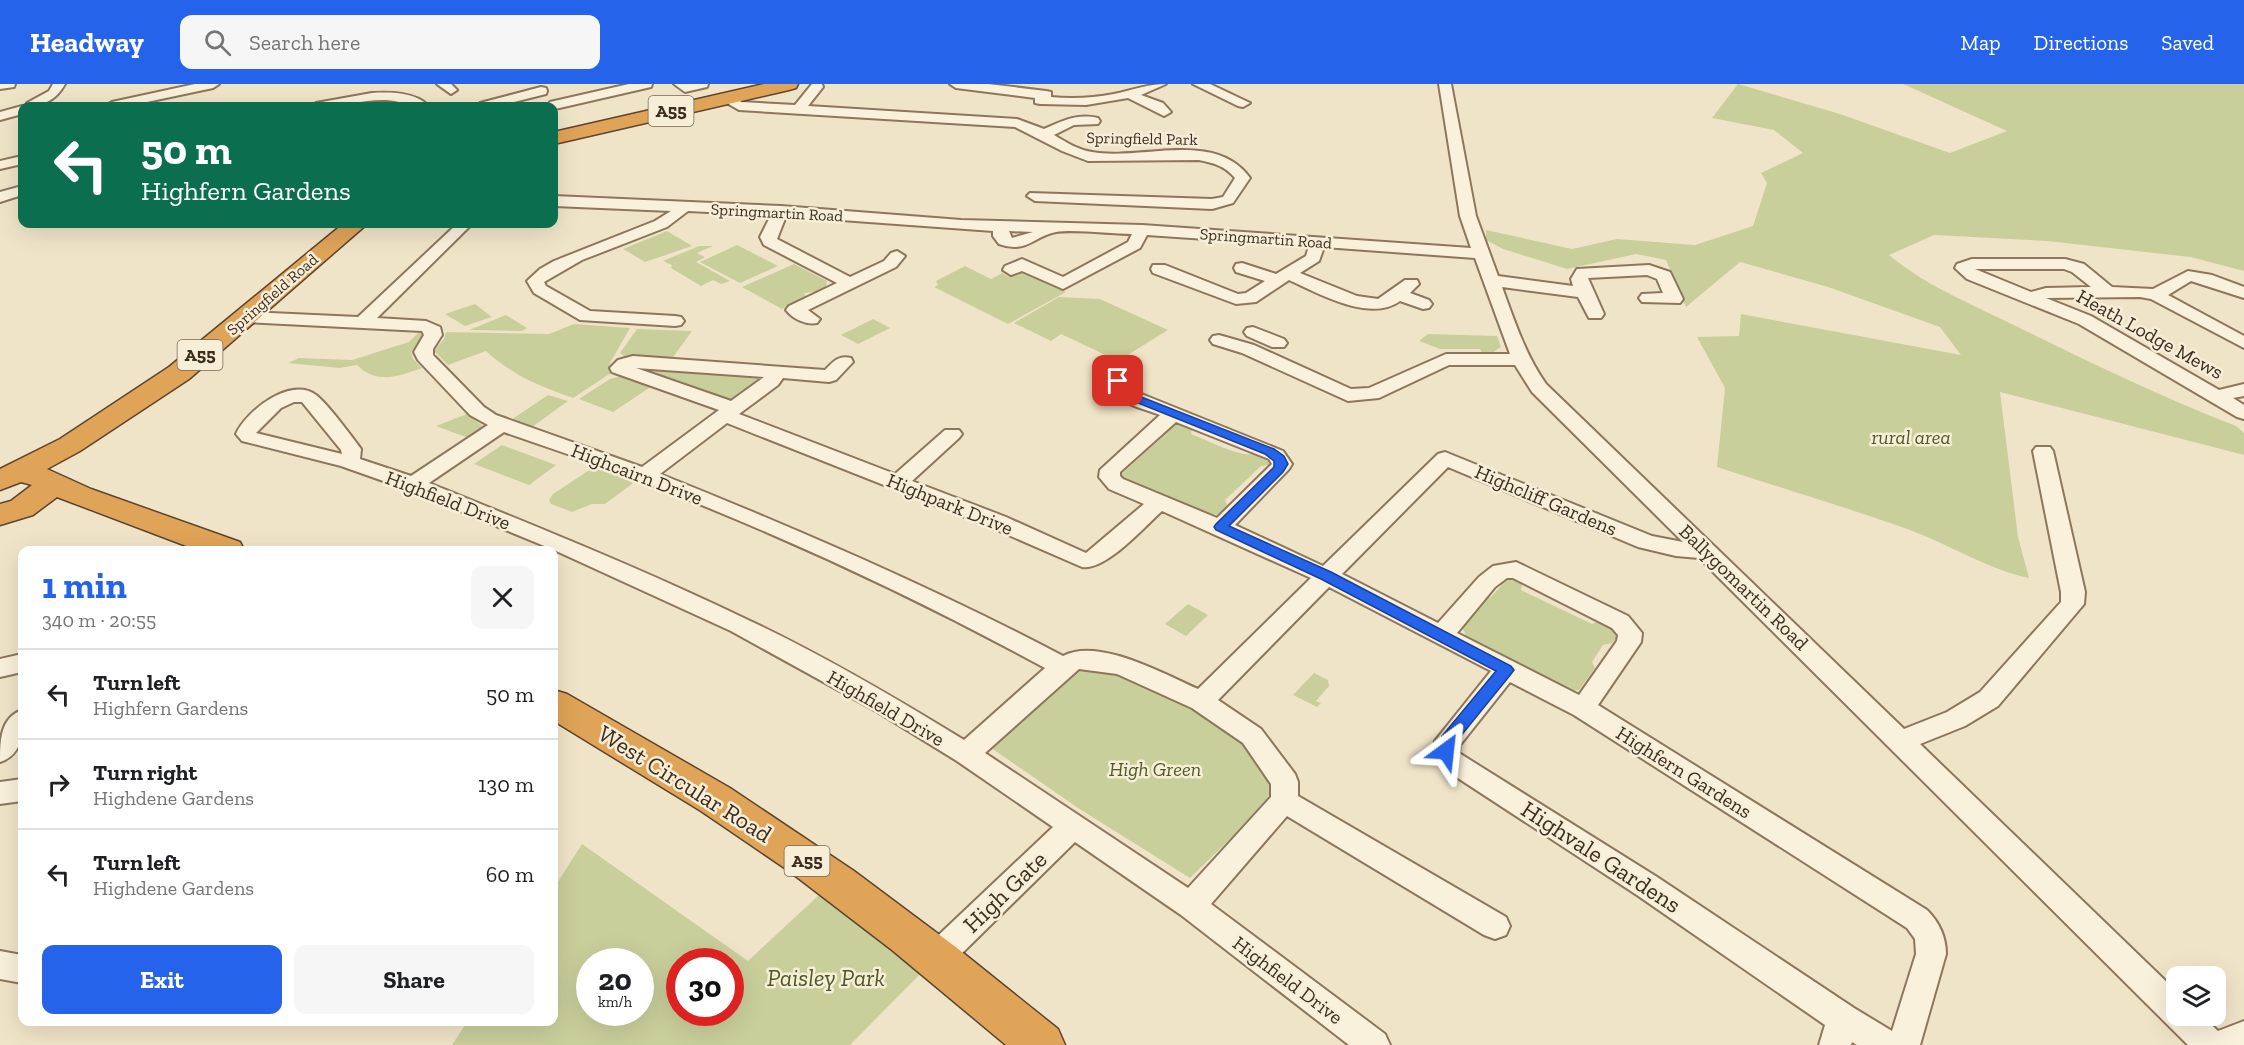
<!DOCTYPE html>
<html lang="en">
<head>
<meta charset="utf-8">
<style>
  :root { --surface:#fff; --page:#f6f6f6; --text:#202124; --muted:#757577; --line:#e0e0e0; --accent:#2563eb }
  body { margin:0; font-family:"Zilla Slab",serif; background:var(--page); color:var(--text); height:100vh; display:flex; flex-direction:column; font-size:22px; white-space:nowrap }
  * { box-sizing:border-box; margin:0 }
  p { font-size:20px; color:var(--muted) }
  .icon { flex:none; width:33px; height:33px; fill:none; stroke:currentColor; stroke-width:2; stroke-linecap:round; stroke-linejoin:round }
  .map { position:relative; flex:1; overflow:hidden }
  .drawer { position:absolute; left:18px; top:462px; width:540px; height:480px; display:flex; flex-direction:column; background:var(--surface); border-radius:12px; box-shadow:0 6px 24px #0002 }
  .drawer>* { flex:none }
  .top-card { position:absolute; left:18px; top:18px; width:540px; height:126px; border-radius:12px; box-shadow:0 6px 24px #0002; background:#0b6e4f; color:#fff; overflow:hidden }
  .buttons { position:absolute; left:2166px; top:882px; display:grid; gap:12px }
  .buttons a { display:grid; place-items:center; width:60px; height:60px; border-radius:12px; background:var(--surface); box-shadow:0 6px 24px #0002; font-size:30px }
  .speed { position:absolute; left:576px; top:864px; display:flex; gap:12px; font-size:30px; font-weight:700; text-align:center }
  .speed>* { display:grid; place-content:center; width:78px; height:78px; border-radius:50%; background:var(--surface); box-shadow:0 6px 24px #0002; line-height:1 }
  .speed small { font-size:15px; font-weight:400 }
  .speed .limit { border:9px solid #d22; background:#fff; color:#111 }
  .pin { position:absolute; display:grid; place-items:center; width:51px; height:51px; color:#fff; margin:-26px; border-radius:12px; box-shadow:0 3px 9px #0006 }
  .me { position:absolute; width:66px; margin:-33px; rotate:30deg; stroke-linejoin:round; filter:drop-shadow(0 0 4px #0008) }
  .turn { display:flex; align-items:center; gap:21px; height:126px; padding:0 24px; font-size:27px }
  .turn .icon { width:78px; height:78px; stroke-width:2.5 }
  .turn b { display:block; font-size:42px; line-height:51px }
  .round { display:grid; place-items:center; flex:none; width:63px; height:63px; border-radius:12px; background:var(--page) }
  .head { display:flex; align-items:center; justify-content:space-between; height:102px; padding:0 24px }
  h1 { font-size:36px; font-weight:800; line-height:45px; color:var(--accent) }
  .button { display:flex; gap:12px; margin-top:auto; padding:12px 24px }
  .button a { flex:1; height:69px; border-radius:12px; background:var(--accent); color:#fff; font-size:24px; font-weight:800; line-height:69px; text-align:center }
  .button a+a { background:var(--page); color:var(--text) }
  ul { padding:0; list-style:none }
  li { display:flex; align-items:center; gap:18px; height:90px; padding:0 24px; border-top:2px solid var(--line) }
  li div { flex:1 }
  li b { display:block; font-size:22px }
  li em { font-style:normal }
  header { display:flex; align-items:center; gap:36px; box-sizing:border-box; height:84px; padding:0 30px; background:var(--accent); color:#fff }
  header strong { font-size:28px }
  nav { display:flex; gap:33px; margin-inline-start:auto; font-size:21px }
  .search { width:420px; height:54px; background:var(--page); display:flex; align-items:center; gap:15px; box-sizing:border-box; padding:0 21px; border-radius:12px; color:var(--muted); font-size:22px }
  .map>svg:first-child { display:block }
  .green { fill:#c9cf9b; fill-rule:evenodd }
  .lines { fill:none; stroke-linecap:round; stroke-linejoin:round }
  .minor-casing { stroke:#8d765c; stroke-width:4 }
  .highway-casing { stroke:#5b4430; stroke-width:3 }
  .minor { fill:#faf1dc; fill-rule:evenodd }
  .highway { fill:#e0a458; fill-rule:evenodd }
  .route { fill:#2563eb; stroke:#184099; stroke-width:1.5 }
  .labels { text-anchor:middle; stroke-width:5; stroke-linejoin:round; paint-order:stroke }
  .far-street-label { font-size:16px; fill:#3d2e20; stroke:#f7eed8 }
  .shield { fill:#f7eed8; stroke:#756857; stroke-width:1.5 }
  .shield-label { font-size:18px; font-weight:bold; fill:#3d2e20 }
  .street-label { font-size:20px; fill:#3d2e20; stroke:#f7eed8 }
  .park-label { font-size:20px; font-style:italic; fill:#4d5a26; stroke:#f7eed8 }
  .near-street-label { font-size:24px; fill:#3d2e20; stroke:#f7eed8 }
  .near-park-label { font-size:24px; font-style:italic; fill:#4d5a26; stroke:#f7eed8 }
</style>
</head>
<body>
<header>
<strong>Headway</strong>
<div class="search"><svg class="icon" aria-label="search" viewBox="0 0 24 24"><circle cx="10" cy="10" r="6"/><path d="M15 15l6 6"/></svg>Search here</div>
<nav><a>Map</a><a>Directions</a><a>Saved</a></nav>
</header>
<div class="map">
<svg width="2244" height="961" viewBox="0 0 2244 961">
  <rect width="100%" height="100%" fill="#f0e4c8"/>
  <!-- green -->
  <g class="green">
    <path d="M1738 0 1840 30 1950 69 2007 47 1903 0H2244V187L2190 173 2047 157 1934 151 1889 171C1929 204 1978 223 2024 246 2094 280 2164 314 2236 342L2244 349V371L2000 308 2018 453 2029 494C1987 485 1950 461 1910 446 1846 423 1781 404 1717 383L1725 304 1697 253 1739 252 1741 230 1961 271 1940 243 1828 203 1740 178 1686 223 1666 176 1636 170 1567 185 1503 165 1486 156V146L1572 165 1617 155 1695 161 1753 142 1767 99 1761 89 1803 69 1774 46 1712 34Z"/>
    <path d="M667 147 692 162 645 178 623 165Z"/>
    <path d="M737 161 778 182 740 199 700 178Z"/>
    <path d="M699 162H713L697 169 705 173 696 178 730 197 721 200 713 196 701 202 671 184 672 181 663 177Z"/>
    <path d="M794 180 827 197 826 203 816 208 804 209 806 213 782 225 742 203Z"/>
    <path d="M965 182 991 195 1002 189 1010 193 1020 188 1066 208 1008 240 934 203 938 201 936 197Z"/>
    <path d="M1059 213 1100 215 1168 246 1118 277 1061 250 1051 257 1014 239Z"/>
    <path d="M475 220 492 233 465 242 445 230Z"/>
    <path d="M506 231 527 244 522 247 469 246Z"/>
    <path d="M873 235 890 244 858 260 841 251Z"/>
    <path d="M574 240 630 244 610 279 609 284 611 289 573 314C541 303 512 291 486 267L448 281 434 267 444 255 446 248 549 250Z"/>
    <path d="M637 245 692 247 671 276 625 273 620 269Z"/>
    <path d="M419 248 423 253 411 268 413 275 422 284C399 292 377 301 357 281L340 284 288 279 299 274 352 276 409 258Z"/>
    <path d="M1428 250 1497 252 1501 263 1492 269H1482L1480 265H1440L1419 257Z"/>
    <path d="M634 284 758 293 761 297 739 315 727 316Z"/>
    <path d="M621 292 652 302 613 328 579 315 610 295Z"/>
    <path d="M548 311 568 317 532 343 511 336Z"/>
    <path d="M467 330 484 343 471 355 436 342Z"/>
    <path d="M1171 339H1179L1192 344 1191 350C1207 356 1223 365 1240 369 1252 373 1259 365 1270 378L1269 381 1261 382 1225 416 1227 421 1220 430 1208 431 1126 398 1119 392 1167 349 1165 345Z"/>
    <path d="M502 361 556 381 529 401 474 380Z"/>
    <path d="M594 383H602L636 397 605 420H592L572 428 551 420 549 416 553 410Z"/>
    <path d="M1506 492H1514L1523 497 1521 506 1592 540 1601 536 1616 546 1617 553 1612 559 1603 561 1592 578 1595 584 1579 606 1569 607 1468 556 1462 543 1484 515 1491 513 1501 502V498Z"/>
    <path d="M1188 520 1208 531 1186 552 1165 540Z"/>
    <path d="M1075 581 1112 585 1189 618 1242 655 1274 700 1268 718 1190 794 1078 724 987 661Z"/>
    <path d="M1314 589 1328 596 1329 602 1316 617 1321 619 1317 623 1293 611Z"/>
    <path d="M582 760 748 877 835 796 937 873 850 961H452L467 938H554V804ZM590 878H640V928H590ZM680 878H730V928H680Z"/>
  </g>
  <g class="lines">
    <defs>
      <g id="minor">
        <path d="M0 0H15L14 3 0 5Z"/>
        <path d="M53 0H65C56 16 44 22 26 22L27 19 49 7Z"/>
        <path d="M195 0H219L213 4 128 22H105L112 18Z"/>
        <path d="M437 0H451L457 6 451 10Z"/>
        <path d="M629 0H652L651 3 555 25 548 21 550 18Z"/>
        <path d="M674 0H708L707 3 685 8Z"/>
        <path d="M812 0H822L823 3 808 22 1017 35 1044 45C1062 37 1077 29 1098 34L1100 37 1098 40 1074 41 1054 51C1066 58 1078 66 1092 68 1141 77 1215 45 1250 94L1233 119 1212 125 1035 117 1027 112 1030 109 1212 115 1223 113 1235 94C1225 82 1214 79 1199 76L1088 77 1062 67 1015 43 739 26 720 15 727 11 742 18 795 21Z"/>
        <path d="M950 0H988L1046 7 1051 8V13C1072 15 1093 14 1114 10 1133 6 1148 0 1166 0L1141 11 1163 19 1171 28 1164 32 1128 14 1086 21 1040 20 1035 19V14L956 4Z"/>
        <path d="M1193 0H1210L1250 19 1243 23 1238 22Z"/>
        <path d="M1439 0H1451L1476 132 1498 192 1573 202 1571 195 1577 185 1649 181 1670 188 1683 215 1680 219 1642 218 1639 214 1642 210 1663 209 1657 195 1647 191 1588 194 1604 230 1601 234H1589L1578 213 1502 203C1514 236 1525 270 1546 300L1904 645 1947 628 1980 608 2061 518V508L2033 367 2036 363H2050L2053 367 2085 508 2084 520 1998 622 1965 642 1920 660 2176 907V932H2202L2218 947 2244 937V961H2188L1699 474 1676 472 1638 463 1448 383 1342 490 1438 539 1479 493 1493 482 1516 478 1628 532 1642 549 1641 558 1598 621 1927 826C1939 838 1946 853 1946 870L1920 961H1857L1852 958 1851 961H1819L1825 941 1637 811 1441 683 1432 667 1435 657 1491 587 1329 503 1218 616 1261 645 1295 690 1298 698V712L1506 833 1510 842 1506 851 1495 855 1484 851 1287 732 1211 820 1385 950 1390 961H1349L1181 831 1075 758 948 883 937 887 926 883 922 873 926 863 1053 743 957 677 876 627 731 547 554 466 406 405 341 382 242 357 236 350C246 327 291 292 316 311 326 318 353 354 361 365L360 375 411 392 488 341 470 331 418 276 414 268 424 251 422 247 246 238 240 237 237 233 240 229 246 228 358 233 457 140H472L377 234 426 237 440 243 442 251 433 265V271L484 323 496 331 642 383 719 326 612 288 610 284 618 276 633 272 825 286C833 278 838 271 851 274L853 278 836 296 829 298 783 294 778 301 739 330 895 390 945 346H959L962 350 959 354 912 397 1006 433 1086 469 1144 420 1109 405 1099 393 1100 386 1160 331C1134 321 1111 320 1107 290L1109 286H1123L1129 305 1283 367 1292 380 1289 385 1235 441 1323 482 1438 370 1445 368 1652 452 1683 458 1532 308 1515 281H1449L1379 314 1348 317 1242 269 1213 260 1210 256 1213 252 1219 251 1254 261 1351 305 1369 304 1446 270H1510L1475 174 1324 163 1319 177 1300 189 1357 212 1378 215 1405 196H1417L1419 200 1410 209 1429 216 1432 220 1429 224 1423 225 1400 217C1370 239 1318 209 1289 196L1256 218 1236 220 1153 189 1151 185 1153 181H1165L1238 210 1246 209 1265 197 1236 188 1234 184 1236 180 1242 179 1276 190 1306 172 1309 162 1147 151 1140 164 1063 205 1022 187 1011 191 1003 186 1005 182 1022 175 1063 193 1128 158 1132 150C1112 150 1074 145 1056 148 1034 152 1027 170 999 160L993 152V147L786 132 777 155 850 193 884 177 891 169 897 167 905 172 896 183 808 226 820 235 817 239C806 241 793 235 786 226L789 222 837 199 764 161 760 153 771 131 688 127 667 143 582 176 544 198 546 202 590 227 675 232 681 233 684 237 681 241 675 242 580 236 534 209 527 197 540 185 554 177 655 137 671 127 554 122V112L781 122 961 136 1142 141 1471 164 1460 132ZM1009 147 1033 148 1012 154ZM636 284 764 293 731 317ZM294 318H302L341 366 342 370 256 349 281 324ZM1176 338 1269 375 1272 380 1217 434 1123 395 1120 392V388ZM727 339 990 443 1082 483C1106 487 1145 442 1162 427L1311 494 1198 605C1164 590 1098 553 1063 572 932 503 797 445 660 390ZM504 348C543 362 582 374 620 389 766 444 909 510 1045 584L964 656C894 613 821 570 746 535 642 485 535 442 429 399ZM1507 494H1513L1612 544 1618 551 1617 557 1579 611 1457 549 1495 503ZM1079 585 1117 590 1192 624 1243 659 1271 700V713L1188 804 985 669ZM1510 598 1574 631 1907 844 1915 855 1916 870 1892 947 1854 924 1657 793 1459 669 1460 661Z"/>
        <path d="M541 3 546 4 547 7 546 10 498 22H478L480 19Z"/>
        <path d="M372 9C390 8 415 8 429 22 414 24 401 17 386 16 362 15 338 25 314 22L316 19Z"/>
        <path d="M22 22H24L22 30 0 36V28Z"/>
        <path d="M22 72V80L0 85V77Z"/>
        <path d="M22 102V111L0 118V108Z"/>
        <path d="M1972 175H2065L2084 180 2112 203 2153 205 2188 187 2212 191 2244 203V214L2191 197 2168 211 2244 252V264L2151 215 2140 213 2046 214 2091 232 2219 306 2244 300V312L2233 314 2244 321V335L2237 333 2079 240 1967 195 1955 184 1957 180ZM1975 185H2064L2072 188 2091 203 2046 204 2031 208Z"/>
        <path d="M1253 243 1284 255 1287 259 1284 263H1272L1247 252 1244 248 1247 244Z"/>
        <path d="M22 570V588L0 593V575Z"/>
        <path d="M22 626C24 646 23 671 0 678 0 657 0 634 22 626Z"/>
        <path d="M22 695V717L0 720V698Z"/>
        <path d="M0 867 22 871V899L0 895Z"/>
      </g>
      <g id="highway">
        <path d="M764 0H798L796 4 789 6 554 60V48Z"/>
        <path d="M343 140H367L189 295 80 367 47 385 91 405 240 458 244 466H197L57 413 33 431 0 441V420L11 417 32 401 21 398 0 406V385L60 355 169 283Z"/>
        <path d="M554 606 567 610 730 704 854 787 957 864 1058 945 1065 961H1006L892 866 789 787 701 727 554 637Z"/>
      </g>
    </defs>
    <!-- minor casing -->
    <use href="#minor" class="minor-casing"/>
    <!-- highway casing -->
    <use href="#highway" class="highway-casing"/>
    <!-- minor -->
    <use href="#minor" class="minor"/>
    <!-- highway -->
    <use href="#highway" class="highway"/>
  </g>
  <!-- route -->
  <path class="route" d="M1118 294 1124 297 1126 307 1274 365 1284 372 1288 380 1283 388 1229 442 1331 488 1511 582 1514 586 1511 590 1455 659 1451 671 1446 673 1440 671 1438 667 1442 652 1496 587 1321 495 1216 446 1214 443 1216 440 1274 383V377L1265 370 1118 311 1112 303V297Z"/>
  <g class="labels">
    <!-- far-street labels -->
    <g class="far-street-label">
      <text transform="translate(1142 54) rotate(1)" y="6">Springfield Park</text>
      <text transform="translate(777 128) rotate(3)" y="6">Springmartin Road</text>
      <text transform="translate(1266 154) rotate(4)" y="6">Springmartin Road</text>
      <text transform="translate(272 210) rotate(-41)" y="6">Springfield Road</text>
    </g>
    <!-- shield labels -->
    <g class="shield">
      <rect x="648.5" y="12" width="45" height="30" rx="4.5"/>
      <rect x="177.5" y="256" width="45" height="30" rx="4.5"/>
      <rect x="784.5" y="762" width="45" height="30" rx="4.5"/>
    </g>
    <g class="shield-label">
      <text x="671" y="33">A55</text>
      <text x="200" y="277">A55</text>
      <text x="807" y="783">A55</text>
    </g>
    <!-- street labels -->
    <g class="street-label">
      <text transform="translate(2150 250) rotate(29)" y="7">Heath Lodge Mews</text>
      <text transform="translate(637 390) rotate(21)" y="7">Highcairn Drive</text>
      <text transform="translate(448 416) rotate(21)" y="7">Highfield Drive</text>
      <text transform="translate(1546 416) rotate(23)" y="7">Highcliff Gardens</text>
      <text transform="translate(950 420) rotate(22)" y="7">Highpark Drive</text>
      <text transform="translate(1744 503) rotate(44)" y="7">Ballygomartin Road</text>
      <text transform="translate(886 624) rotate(30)" y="7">Highfield Drive</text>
      <text transform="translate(1684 688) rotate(32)" y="7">Highfern Gardens</text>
      <text transform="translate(1288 896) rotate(37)" y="7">Highfield Drive</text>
    </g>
    <!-- park labels -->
    <g class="park-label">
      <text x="1911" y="360">rural area</text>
      <text x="1155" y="692">High Green</text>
    </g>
    <!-- near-street labels -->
    <g class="near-street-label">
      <text transform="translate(685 700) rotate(32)" y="8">West Circular Road</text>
      <text transform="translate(1601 773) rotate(33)" y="8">Highvale Gardens</text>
      <text transform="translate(1005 808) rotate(-44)" y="8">High Gate</text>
    </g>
    <!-- near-park labels -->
    <g class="near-park-label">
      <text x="826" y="902">Paisley Park</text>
    </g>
  </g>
</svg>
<div class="buttons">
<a><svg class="icon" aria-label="layers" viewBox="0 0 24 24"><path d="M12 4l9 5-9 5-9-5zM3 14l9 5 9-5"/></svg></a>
</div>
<div class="speed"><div>20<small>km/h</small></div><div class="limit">30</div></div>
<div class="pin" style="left:1118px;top:297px;background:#d93025"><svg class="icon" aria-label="arrive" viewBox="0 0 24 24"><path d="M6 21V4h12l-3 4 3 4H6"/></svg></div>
<svg class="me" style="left:1446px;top:667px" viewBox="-20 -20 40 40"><path d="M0-17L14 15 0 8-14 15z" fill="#2563eb" stroke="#fff" stroke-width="4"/></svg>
<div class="top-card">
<div class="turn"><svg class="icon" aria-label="left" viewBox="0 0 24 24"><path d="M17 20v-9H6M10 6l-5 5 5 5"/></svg><div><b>50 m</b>Highfern Gardens</div></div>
</div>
<section class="drawer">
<div class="head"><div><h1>1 min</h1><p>340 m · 20:55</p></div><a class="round"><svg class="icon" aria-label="close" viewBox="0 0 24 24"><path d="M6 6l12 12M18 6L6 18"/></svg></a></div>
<ul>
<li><svg class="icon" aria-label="left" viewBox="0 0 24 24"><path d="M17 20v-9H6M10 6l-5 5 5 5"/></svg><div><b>Turn left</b><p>Highfern Gardens</p></div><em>50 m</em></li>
<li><svg class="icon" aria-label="right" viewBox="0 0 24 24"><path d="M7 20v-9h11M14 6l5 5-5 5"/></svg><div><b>Turn right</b><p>Highdene Gardens</p></div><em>130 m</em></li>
<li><svg class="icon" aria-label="left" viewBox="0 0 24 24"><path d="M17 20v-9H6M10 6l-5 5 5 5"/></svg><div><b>Turn left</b><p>Highdene Gardens</p></div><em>60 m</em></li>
</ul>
<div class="button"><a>Exit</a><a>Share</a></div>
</section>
</div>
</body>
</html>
